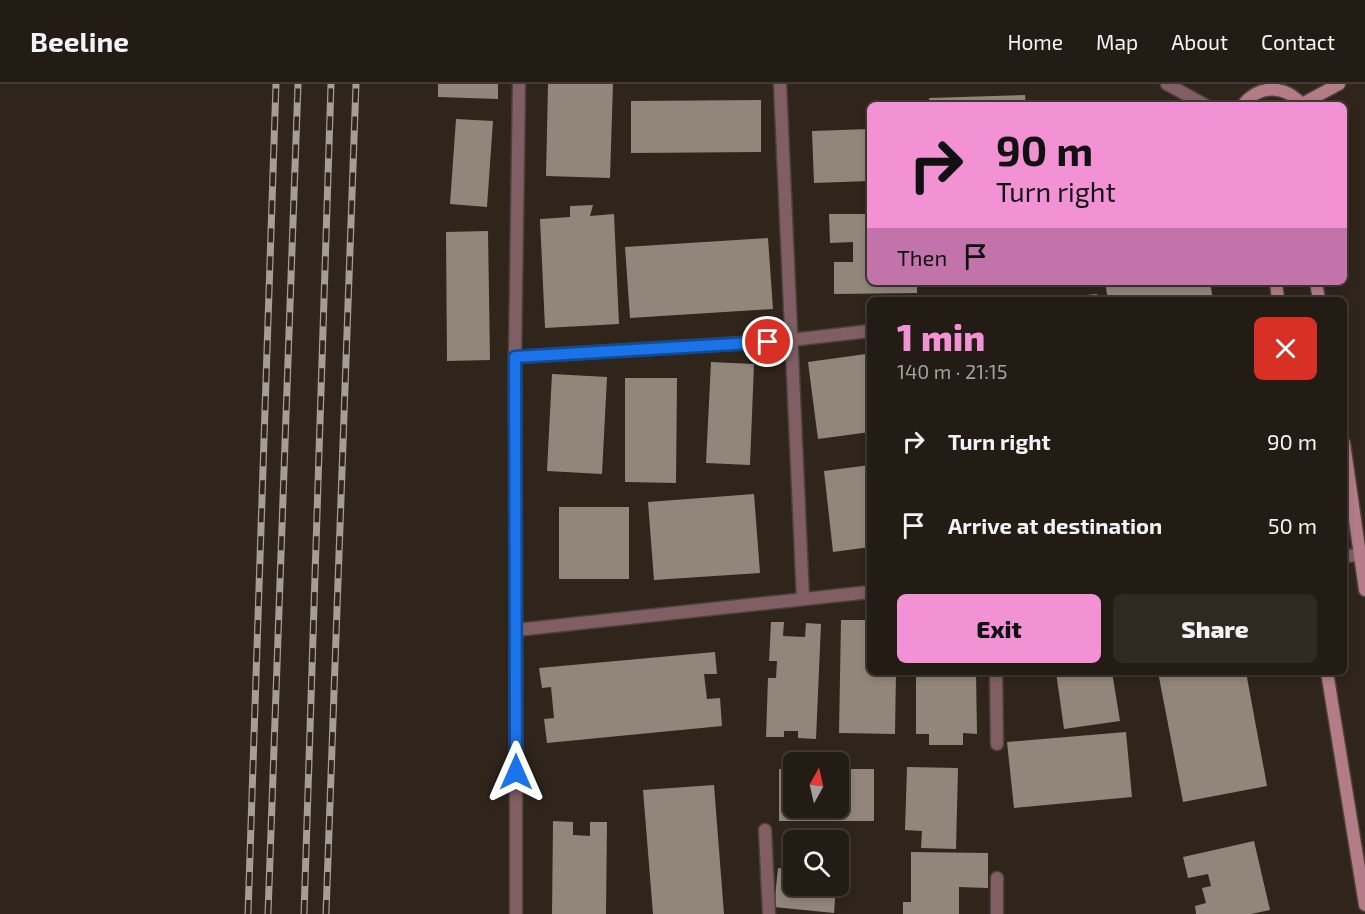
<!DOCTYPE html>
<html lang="en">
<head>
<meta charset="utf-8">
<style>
  :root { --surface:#231c14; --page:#2f2922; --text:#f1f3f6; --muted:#a3a1a0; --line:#403a34; --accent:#f391d5 }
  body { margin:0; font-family:"Exo 2",sans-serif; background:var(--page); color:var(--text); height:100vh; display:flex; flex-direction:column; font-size:22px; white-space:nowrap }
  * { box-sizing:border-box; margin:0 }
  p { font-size:20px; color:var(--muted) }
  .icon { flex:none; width:33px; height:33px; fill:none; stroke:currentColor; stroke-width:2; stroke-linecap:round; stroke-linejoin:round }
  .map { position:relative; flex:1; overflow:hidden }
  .panel { position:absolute; left:867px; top:213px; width:480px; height:378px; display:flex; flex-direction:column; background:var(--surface); border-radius:9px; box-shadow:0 3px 9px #0003,0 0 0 2px var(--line) }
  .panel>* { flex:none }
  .top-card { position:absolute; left:867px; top:18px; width:480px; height:183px; border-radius:9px; box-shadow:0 3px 9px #0003,0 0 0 2px var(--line); background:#f391d5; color:#111; overflow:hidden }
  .needle { width:39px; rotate:8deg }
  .controls { position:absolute; left:783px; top:668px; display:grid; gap:12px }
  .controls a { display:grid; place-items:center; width:66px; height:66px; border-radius:9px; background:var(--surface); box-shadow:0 3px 9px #0003,0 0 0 2px var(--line); font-size:30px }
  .pin { position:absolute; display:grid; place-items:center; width:51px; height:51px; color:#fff; margin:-26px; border:3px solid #fff; border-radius:50%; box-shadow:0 2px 6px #0007 }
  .me { position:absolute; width:66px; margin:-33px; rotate:0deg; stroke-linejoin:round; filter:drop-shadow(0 0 4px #0008) }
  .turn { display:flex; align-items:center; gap:21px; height:126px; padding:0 30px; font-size:27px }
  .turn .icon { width:78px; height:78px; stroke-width:2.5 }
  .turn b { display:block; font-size:42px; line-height:51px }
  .then { display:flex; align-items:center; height:57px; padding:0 30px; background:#0003; gap:12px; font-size:22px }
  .round { display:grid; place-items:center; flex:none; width:63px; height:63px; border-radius:9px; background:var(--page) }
  .headline { display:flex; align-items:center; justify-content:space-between; height:102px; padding:0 30px }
  h1 { font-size:36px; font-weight:800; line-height:45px; color:var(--accent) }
  .cta { display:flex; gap:12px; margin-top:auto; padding:12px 30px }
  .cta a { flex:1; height:69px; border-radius:9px; background:var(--accent); color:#111; font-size:24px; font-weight:800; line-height:69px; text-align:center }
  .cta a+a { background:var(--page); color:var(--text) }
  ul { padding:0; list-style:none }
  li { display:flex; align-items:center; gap:18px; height:84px; padding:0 30px }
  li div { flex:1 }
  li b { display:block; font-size:22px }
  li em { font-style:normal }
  header { display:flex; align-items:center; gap:36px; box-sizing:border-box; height:84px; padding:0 30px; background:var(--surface); border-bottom:2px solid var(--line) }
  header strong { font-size:28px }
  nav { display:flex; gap:33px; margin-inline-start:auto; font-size:21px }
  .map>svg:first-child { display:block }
  .building { fill:#92867a }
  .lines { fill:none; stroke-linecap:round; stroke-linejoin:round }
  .service-casing { stroke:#4c4239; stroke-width:15 }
  .minor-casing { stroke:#4c4239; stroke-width:15 }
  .tertiary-casing { stroke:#4c4239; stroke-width:15 }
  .secondary-casing { stroke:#4c4239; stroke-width:15 }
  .service { stroke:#805e64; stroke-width:12 }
  .minor { stroke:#805e64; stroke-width:12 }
  .tertiary { stroke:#805e64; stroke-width:12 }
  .secondary { stroke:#b37c87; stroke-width:12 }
  .rail-casing { stroke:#a69e96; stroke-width:7 }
  .rail { stroke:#2f251b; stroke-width:4.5; stroke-dasharray:14; stroke-linecap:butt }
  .route-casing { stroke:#114b97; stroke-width:15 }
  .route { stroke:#1a73e8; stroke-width:10 }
</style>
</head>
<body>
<header>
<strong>Beeline</strong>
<nav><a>Home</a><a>Map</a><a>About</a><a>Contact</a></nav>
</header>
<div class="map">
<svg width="1365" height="830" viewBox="0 0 1365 830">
  <rect width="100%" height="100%" fill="#2f251b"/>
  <!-- building -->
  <g class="building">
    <path d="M438 0H498V15L438 13Z"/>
    <path d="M548 0H613L610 94 546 92Z"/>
    <path d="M1025 11 1026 21H930L929 14Z"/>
    <path d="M761 16V68L631 69V17Z"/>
    <path d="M456 35 493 37 487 123 450 120Z"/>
    <path d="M870 45V97L814 99 812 47Z"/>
    <path d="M593 121 590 132 614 130 619 240 545 244 540 135 570 133V122Z"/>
    <path d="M829 130H870V198H917V209L834 210V178H853V158L830 159Z"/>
    <path d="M488 147 490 276 447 277 446 148Z"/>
    <path d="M768 154 773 225 630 234 625 163Z"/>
    <path d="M1105 198H1210L1213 216H1108Z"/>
    <path d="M1097 210 1098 216H1056V214Z"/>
    <path d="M866 270 870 298V348L818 355 808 278Z"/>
    <path d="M711 278 754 280 750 381 706 379Z"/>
    <path d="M552 290 607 293 602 390 547 387Z"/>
    <path d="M625 294H677L676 399 625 398Z"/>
    <path d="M870 381V463L833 468 824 387Z"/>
    <path d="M754 410 760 489 654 496 648 418Z"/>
    <rect x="559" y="423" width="70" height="72"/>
    <path d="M841 536H870V588H896L895 650 839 649Z"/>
    <path d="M771 538H784L783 552 805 553 806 539 821 540 816 655 798 654V647H784V653H766L768 594H776L777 577H769Z"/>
    <path d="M715 568 717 590H704L707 615 720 614 722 642 547 659 544 635 554 634 551 603 542 604 539 584Z"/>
    <path d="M916 588H976L977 650 963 649V661H929V650H916Z"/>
    <path d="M1056 588H1112L1120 637 1064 645Z"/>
    <path d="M1158 588H1246L1267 702 1183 718Z"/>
    <path d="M1126 648 1132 713 1014 724 1007 658Z"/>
    <path d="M907 683 958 684 956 765 921 764 922 747 905 746Z"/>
    <path d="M779 685H794V723H838V685H874V737H779Z"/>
    <path d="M714 701 724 830H653L643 706Z"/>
    <path d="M553 737 573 738V751L590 752V738H607L606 830H552Z"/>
    <path d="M1254 757 1270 826 1251 830H1196L1195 822 1206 819 1202 804 1211 802 1208 790 1188 794 1183 773Z"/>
    <path d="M911 768 988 769V804L959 803V830H903V818H911Z"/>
    <path d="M778 784 794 786V801H836L834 829 774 823Z"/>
  </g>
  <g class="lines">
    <defs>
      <path id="service" d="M996 588 997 660"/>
      <g id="minor">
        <path d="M519 0 515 273 516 546 870 508"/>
        <path d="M780 0 803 515"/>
        <path d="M515 273 791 256 870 247"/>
        <path d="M1344 472 1365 471"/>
        <path d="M516 546V830"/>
        <path d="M765 746 769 830"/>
        <path d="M997 794V830"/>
      </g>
      <path id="tertiary" d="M1167 0 1205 21"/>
      <g id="secondary">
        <path d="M1302 20 1339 0"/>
        <path d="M1243 21C1259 0 1286 1 1302 21"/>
        <path d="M1276 198 1278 216"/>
        <path d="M1316 198 1319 216"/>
        <path d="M1344 359 1365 506"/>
        <path d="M1327 588 1365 821"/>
      </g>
    </defs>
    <!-- service casing -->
    <use href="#service" class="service-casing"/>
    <!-- minor casing -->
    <use href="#minor" class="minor-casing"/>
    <!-- tertiary casing -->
    <use href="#tertiary" class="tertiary-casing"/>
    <!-- secondary casing -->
    <use href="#secondary" class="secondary-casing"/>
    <!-- service -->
    <use href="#service" class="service"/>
    <!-- minor -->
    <use href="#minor" class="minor"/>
    <!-- tertiary -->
    <use href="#tertiary" class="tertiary"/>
    <!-- secondary -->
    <use href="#secondary" class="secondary"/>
    <defs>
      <g id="rail">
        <path d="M248 830 276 0"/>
        <path d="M268 830 298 0"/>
        <path d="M304 830 331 0"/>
        <path d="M326 830 356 0"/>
      </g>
    </defs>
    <!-- rail casing -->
    <use href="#rail" class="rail-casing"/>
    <!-- rail -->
    <use href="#rail" class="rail"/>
  </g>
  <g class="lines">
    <defs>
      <path id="route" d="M516 688 515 273 768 258"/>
    </defs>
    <!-- route casing -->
    <use href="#route" class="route-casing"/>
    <!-- route -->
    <use href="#route" class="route"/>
  </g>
</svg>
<div class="controls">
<a><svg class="needle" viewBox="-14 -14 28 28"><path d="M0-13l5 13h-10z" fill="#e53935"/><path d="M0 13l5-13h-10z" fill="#a3a1a0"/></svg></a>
<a><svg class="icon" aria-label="search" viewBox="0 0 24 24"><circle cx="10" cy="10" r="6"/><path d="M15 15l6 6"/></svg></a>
</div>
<div class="pin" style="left:768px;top:258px;background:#d93025"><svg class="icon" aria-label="arrive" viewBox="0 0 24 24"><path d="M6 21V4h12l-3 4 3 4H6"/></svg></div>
<svg class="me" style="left:516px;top:688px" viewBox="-20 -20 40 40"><path d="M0-17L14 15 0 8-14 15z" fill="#1a73e8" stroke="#fff" stroke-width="4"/></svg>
<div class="top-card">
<div class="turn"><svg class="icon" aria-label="right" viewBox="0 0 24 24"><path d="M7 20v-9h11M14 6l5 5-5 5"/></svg><div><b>90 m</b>Turn right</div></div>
<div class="then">Then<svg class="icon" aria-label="arrive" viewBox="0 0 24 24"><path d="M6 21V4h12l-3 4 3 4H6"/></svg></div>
</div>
<section class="panel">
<div class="headline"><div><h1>1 min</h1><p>140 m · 21:15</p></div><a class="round" style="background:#d93025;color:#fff"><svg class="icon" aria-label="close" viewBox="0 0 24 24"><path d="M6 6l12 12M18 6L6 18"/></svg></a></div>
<ul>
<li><svg class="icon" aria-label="right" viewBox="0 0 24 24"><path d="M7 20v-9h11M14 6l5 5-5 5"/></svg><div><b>Turn right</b></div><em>90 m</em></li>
<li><svg class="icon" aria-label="arrive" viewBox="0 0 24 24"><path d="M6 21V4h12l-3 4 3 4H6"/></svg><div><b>Arrive at destination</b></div><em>50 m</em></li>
</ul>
<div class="cta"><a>Exit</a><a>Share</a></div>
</section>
</div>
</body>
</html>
